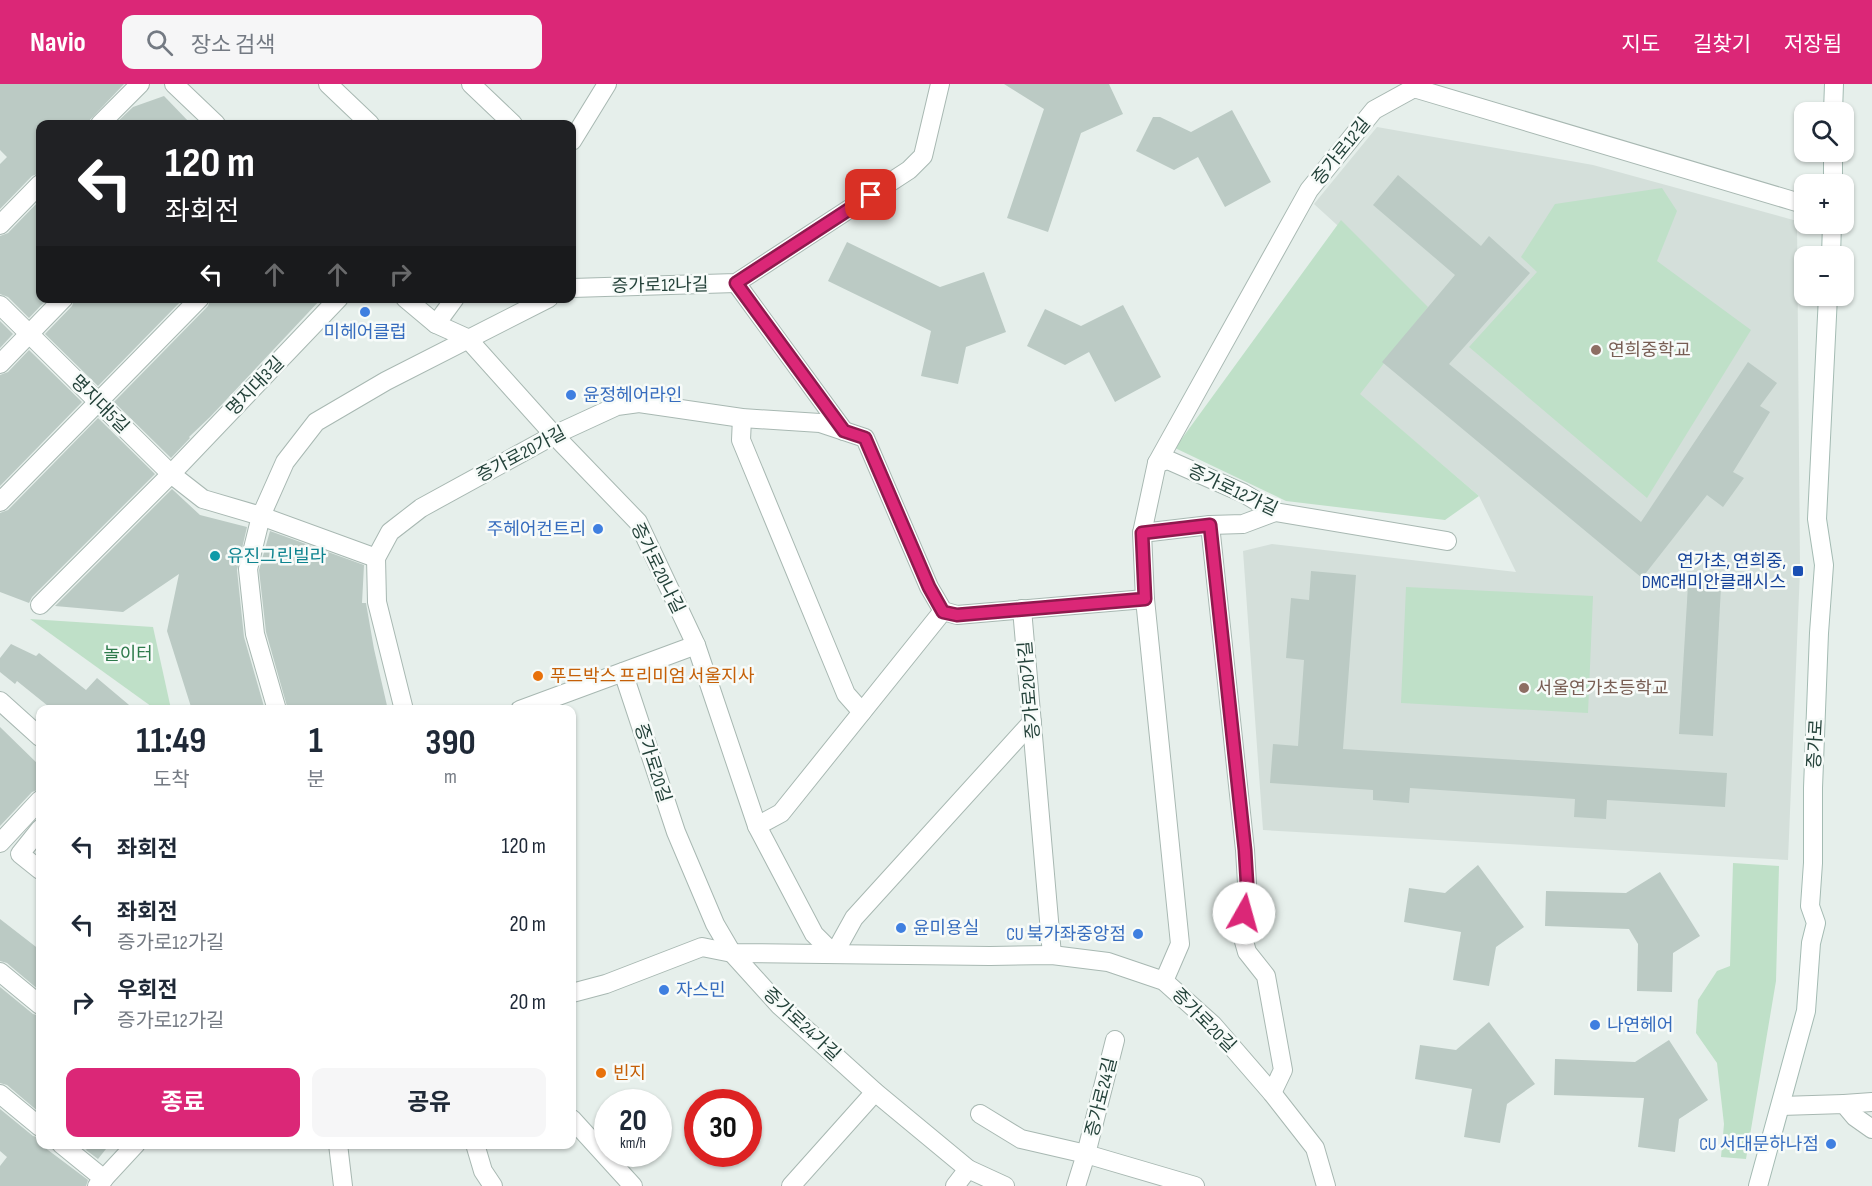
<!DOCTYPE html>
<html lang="ko">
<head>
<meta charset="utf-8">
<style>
  :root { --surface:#fff; --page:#f6f6f7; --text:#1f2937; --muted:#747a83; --accent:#db2777 }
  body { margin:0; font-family:"Sofia Sans Condensed","Noto Sans KR",sans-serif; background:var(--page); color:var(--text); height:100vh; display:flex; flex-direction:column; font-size:22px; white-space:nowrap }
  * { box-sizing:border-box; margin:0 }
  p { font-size:20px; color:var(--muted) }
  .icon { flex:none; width:33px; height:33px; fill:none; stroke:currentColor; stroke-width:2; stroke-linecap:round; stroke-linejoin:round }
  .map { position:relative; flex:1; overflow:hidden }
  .details { position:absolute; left:36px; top:621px; width:540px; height:444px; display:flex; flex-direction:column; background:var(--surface); border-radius:12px; box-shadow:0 2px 4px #0004 }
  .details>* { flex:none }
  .hud { position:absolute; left:36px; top:36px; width:540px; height:183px; border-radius:12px; box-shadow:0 2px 4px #0004; background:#202124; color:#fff; overflow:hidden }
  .tools { position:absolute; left:1794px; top:18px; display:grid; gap:12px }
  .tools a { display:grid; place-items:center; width:60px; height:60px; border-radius:12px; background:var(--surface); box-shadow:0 2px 4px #0004; font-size:30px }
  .speed { position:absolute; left:594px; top:1005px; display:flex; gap:12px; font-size:30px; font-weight:700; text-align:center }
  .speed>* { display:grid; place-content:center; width:78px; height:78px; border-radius:50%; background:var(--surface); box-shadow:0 2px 4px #0004; line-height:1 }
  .speed small { font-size:15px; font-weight:400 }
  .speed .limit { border:9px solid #d22; background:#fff; color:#111 }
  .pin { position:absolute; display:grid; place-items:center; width:51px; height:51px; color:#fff; margin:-26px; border-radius:12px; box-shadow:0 3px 9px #0006 }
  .me { position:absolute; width:66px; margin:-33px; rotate:7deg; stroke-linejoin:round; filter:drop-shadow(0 0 4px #0008) }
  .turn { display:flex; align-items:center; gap:21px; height:126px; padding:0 30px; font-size:27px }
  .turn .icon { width:78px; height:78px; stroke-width:2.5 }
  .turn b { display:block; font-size:42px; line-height:51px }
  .lanes { display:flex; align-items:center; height:57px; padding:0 30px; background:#0003; justify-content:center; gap:30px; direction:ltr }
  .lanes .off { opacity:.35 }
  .eta { display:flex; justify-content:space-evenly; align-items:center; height:102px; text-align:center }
  .eta b { font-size:36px; font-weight:700; line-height:42px }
  .action { display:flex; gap:12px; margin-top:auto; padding:12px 30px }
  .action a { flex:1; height:69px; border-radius:12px; background:var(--accent); color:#fff; font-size:24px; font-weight:700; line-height:69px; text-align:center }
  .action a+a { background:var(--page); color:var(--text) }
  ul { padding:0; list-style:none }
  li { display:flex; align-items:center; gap:18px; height:78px; padding:0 30px }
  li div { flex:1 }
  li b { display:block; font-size:22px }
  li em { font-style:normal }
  header { display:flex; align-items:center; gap:36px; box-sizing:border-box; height:84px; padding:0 30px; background:var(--accent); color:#fff }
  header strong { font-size:28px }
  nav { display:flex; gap:33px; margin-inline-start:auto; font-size:21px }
  .search { width:420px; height:54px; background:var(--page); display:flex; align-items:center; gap:15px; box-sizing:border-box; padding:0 21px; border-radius:12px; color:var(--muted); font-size:22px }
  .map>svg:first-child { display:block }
  .built { fill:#d4dfda }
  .green { fill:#bfe0c8 }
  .building { fill:#bbcac4 }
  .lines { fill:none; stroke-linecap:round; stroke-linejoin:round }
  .street-casing { stroke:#a8b8b2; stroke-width:20 }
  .secondary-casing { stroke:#a4bbb3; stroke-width:20 }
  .street { stroke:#fff; stroke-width:18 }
  .secondary { stroke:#fff; stroke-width:18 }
  .route-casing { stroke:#8e194d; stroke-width:15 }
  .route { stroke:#db2777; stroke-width:10 }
  .shop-dot { fill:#3f7fe0; stroke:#f7fbf9; stroke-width:2 }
  .education-dot { fill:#8d6e63; stroke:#f7fbf9; stroke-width:2 }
  .culture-dot { fill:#0f9aa8; stroke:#f7fbf9; stroke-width:2 }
  .transit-dot { fill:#1a4fb4; stroke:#f7fbf9; stroke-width:2 }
  .food-dot { fill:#e8710a; stroke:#f7fbf9; stroke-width:2 }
  .labels { text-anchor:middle; stroke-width:5; stroke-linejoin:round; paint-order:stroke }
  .street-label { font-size:18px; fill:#24423a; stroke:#f7fbf9 }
  .shop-label { font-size:18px; fill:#366cbe; stroke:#f7fbf9; text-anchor:start }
  .education-label { font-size:18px; fill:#785e54; stroke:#f7fbf9; text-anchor:start }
  .culture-label { font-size:18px; fill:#0d838f; stroke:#f7fbf9; text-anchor:start }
  .transit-label { font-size:18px; fill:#164399; stroke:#f7fbf9; text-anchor:end }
  .park-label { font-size:18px; fill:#2d7a4b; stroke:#f7fbf9 }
  .food-label { font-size:18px; fill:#c56008; stroke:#f7fbf9; text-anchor:start }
</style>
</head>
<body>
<header>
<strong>Navio</strong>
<div class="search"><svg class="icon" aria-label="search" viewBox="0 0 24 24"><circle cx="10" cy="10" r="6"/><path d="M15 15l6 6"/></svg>장소 검색</div>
<nav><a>지도</a><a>길찾기</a><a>저장됨</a></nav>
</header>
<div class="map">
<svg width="1872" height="1102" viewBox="0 0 1872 1102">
  <rect width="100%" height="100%" fill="#e6efeb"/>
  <!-- built -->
  <path class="built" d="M1377 43 1593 81 1797 137 1800 486 1788 776 1263 746 1243 467 1272 460 1516 488 1479 412 1359 310 1427 223 1314 120Z"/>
  <!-- green -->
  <g class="green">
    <path d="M1662 104 1677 127 1657 177 1751 246 1647 414 1469 263 1537 188 1521 173 1555 120Z"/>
    <path d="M1341 136 1428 223 1360 310 1479 412 1445 436 1286 417 1175 364Z"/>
    <path d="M1406 503 1593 512 1588 629 1401 619Z"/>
    <path d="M30 535 153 543 171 625H155Z"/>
    <path d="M1733 779 1779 782 1776 897 1746 1075 1721 1073 1724 1040 1717 979 1696 949 1698 916 1717 887 1730 882Z"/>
  </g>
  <!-- building -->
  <g class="building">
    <path d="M0 0H124L86 40H40V89L32 92 0 125V80L7 73 0 66Z"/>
    <path d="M1004 0H1109L1123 30 1081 49 1048 148 1007 134 1044 25Z"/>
    <path d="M164 12 191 40H115L133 23Z"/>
    <path d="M1232 26 1271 98 1225 123 1198 73 1174 86 1136 67 1153 33H1160L1191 48Z"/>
    <path d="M1398 91 1481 162 1489 152 1530 189 1449 280 1641 438 1748 278 1777 299 1760 322 1770 328 1733 388 1744 394 1723 423 1707 411 1642 494 1382 278 1455 191 1373 121Z"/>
    <path d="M40 116V214H48L29 234 8 213 0 210V152L8 149Z"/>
    <path d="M847 158 940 203 984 188 1006 248 966 263 958 300 921 292 931 247 828 197Z"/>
    <path d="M75 214H184L98 302 45 250 72 222Z"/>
    <path d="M211 214H322L210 333 189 353 190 354 171 374 114 318 208 222Z"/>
    <path d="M1123 221 1161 293 1115 318 1089 268 1065 281 1027 262 1045 225 1081 242Z"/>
    <path d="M0 237 13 250 0 264Z"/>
    <path d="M29 266 82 318 0 402V291L8 288Z"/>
    <path d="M98 334 155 390 32 513 29 519 0 508V429L8 426Z"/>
    <path d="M172 405 200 431 247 443 237 486 244 553 265 626H192L167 547 179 490 123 528 55 522Z"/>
    <path d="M270 447 364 481 362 519H366L374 565 388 626H288L266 548 259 486Z"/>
    <path d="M1311 487 1356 491 1343 665 1727 689 1725 723 1607 716 1606 735 1574 733 1575 715 1410 704 1409 719 1373 716V706L1270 699 1273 660 1298 662 1304 576 1286 574 1291 514 1309 516Z"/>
    <path d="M1688 501 1721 503 1713 652 1679 650Z"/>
    <path d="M11 560 36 572 39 569 86 606 97 594 135 626H53L17 597 15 600 0 588V574Z"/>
    <path d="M0 643 40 682V705L32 708 0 742Z"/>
    <path d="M1478 781 1524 843 1496 863 1489 902 1453 896 1461 848 1404 838 1409 804 1445 809Z"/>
    <path d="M1660 788 1700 852 1673 869 1672 908 1637 907 1638 860 1629 845 1545 842 1546 807 1626 809Z"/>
    <path d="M0 835 40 866V907L7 879 0 877Z"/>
    <path d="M0 903 33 930 40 932V1029L7 1001 0 999Z"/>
    <path d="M1489 938 1535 1000 1507 1020 1500 1059 1464 1053 1472 1005 1415 995 1420 961 1456 966Z"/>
    <path d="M1669 956 1708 1016 1679 1035 1675 1068 1638 1063 1644 1014 1554 1011 1555 975 1635 978Z"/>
    <path d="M0 1025 33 1052 40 1054V1060L88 1096 86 1102H0V1082L7 1073 0 1067Z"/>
    <path d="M90 1060H100L106 1065 98 1075 86 1066Z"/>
  </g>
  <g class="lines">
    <defs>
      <g id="street">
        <path d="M174 0 216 40"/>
        <path d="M328 0 370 40"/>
        <path d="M471 0 513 40"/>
        <path d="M100 40 140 0"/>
        <path d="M572 57 607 0"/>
        <path d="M0 141 40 100"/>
        <path d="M736 199 844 347"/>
        <path d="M572 204 736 199 909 86 923 72 940 0"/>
        <path d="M405 214 436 240 467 254 554 351 638 438 696 561 757 742 814 850 834 870 854 834 1032 638"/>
        <path d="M0 221 171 390 203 415 261 432 376 474"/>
        <path d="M436 240 455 214"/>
        <path d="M0 280 64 214"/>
        <path d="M742 334 741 356 846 610 862 628"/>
        <path d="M1157 379 1168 376 1243 409 1275 428 1447 457"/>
        <path d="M0 418 200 214"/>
        <path d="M1210 441 1245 766 1248 816 1240 843 1247 868 1266 892 1283 986 1272 1009"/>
        <path d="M1142 449 1210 441 1243 440 1275 428"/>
        <path d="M40 521 171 390 339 214"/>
        <path d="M1022 525 1052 871"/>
        <path d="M623 588 676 748 715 840 732 869 779 921 875 1008 968 1085 1005 1102"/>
        <path d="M0 617 40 653"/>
        <path d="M277 626 255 550 248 485 261 432 285 378 316 338 386 297 549 214"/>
        <path d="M404 626 377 518 376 474 390 448 421 424 554 351 617 322 639 319 742 334 820 339 865 354 929 503 943 527 957 531 1145 515"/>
        <path d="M520 626 696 561"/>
        <path d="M757 742 781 729 943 527"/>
        <path d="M40 745 20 770 40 786"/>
        <path d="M0 759 40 716"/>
        <path d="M0 888 40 921"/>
        <path d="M1164 897 1180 860 1145 515 1142 449 1157 379 1309 106 1374 26 1414 4 1800 119 1804 122"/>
        <path d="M572 909 606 900 702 863 732 869 990 872 1052 871 1108 878 1164 897 1213 941 1272 1009 1315 1064 1326 1102"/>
        <path d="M0 1010 40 1043"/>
        <path d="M1844 1020 1872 1018"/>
        <path d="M1781 1022 1844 1020 1855 1033 1872 1045"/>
        <path d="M980 1030 1021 1055 1086 1070 1195 1102"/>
        <path d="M572 1035 633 1102"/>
        <path d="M61 1060 104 1095"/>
        <path d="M338 1060 343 1102"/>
        <path d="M475 1060 483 1087 493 1102"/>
        <path d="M97 1102 136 1060"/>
        <path d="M791 1102 875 1008"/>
        <path d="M955 1102 968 1085"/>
        <path d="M1076 1102 1086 1070 1115 956"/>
      </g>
      <g id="secondary">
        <path d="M1833 28 1834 0"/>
        <path d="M1833 100V68"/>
        <path d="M1831 172 1832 140"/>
        <path d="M1758 1102 1806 927 1811 859 1816 839 1810 822 1813 779V704L1819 549 1824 481 1817 435 1828 212"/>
      </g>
    </defs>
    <!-- street casing -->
    <use href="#street" class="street-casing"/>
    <!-- secondary casing -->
    <use href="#secondary" class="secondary-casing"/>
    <!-- street -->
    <use href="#street" class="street"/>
    <!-- secondary -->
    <use href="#secondary" class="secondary"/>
  </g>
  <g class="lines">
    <defs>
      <path id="route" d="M871 111 736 199 844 347 865 354 929 503 943 528 957 531 1145 515 1142 449 1210 441 1245 766 1248 816 1244 829"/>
    </defs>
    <!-- route casing -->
    <use href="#route" class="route-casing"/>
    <!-- route -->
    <use href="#route" class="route"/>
  </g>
  <!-- markers -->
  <g class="shop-dot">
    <circle cx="365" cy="228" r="6"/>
    <circle cx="571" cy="311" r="6"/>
    <circle cx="598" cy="445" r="6"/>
    <circle cx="901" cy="844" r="6"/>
    <circle cx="1138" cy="850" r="6"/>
    <circle cx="664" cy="906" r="6"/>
    <circle cx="1595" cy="941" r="6"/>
    <circle cx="1831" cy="1060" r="6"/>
  </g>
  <g class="education-dot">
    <circle cx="1596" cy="266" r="6"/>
    <circle cx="1524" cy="604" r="6"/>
  </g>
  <circle class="culture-dot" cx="215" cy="472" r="6"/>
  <rect class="transit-dot" x="1792" y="481" width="12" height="12" rx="3"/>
  <g class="food-dot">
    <circle cx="538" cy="592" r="6"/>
    <circle cx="601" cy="989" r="6"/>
  </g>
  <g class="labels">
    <!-- street labels -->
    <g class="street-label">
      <text transform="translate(1341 67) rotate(-51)" y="6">증가로12길</text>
      <text transform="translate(660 201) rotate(-1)" y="6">증가로12나길</text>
      <text transform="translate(255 302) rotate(-46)" y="6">명지대3길</text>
      <text transform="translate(100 320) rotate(45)" y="6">명지대5길</text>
      <text transform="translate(521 370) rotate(-28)" y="6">증가로20가길</text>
      <text transform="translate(1233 406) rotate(25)" y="6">증가로12가길</text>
      <text transform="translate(658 484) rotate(64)" y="6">증가로20나길</text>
      <text transform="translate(1029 606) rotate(-95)" y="6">증가로20가길</text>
      <text transform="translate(1815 660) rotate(-87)" y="6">증가로</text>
      <text transform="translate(653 679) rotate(72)" y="6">증가로20길</text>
      <text transform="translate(1204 936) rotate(45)" y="6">증가로20길</text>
      <text transform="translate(802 940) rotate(43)" y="6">증가로24가길</text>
      <text transform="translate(1101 1013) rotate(-76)" y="6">증가로24길</text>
    </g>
    <!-- shop labels -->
    <g class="shop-label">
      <text x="365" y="254" text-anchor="middle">미헤어클럽</text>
      <text x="583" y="317">윤정헤어라인</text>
      <text x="586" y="451" text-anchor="end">주헤어컨트리</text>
      <text x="913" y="850">윤미용실</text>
      <text x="1126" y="856" text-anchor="end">CU 북가좌중앙점</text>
      <text x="676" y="912">자스민</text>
      <text x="1607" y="947">나연헤어</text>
      <text x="1819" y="1066" text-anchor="end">CU 서대문하나점</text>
    </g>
    <!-- education labels -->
    <g class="education-label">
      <text x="1608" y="272">연희중학교</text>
      <text x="1536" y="610">서울연가초등학교</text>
    </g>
    <!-- culture labels -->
    <g class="culture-label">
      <text x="227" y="478">유진그린빌라</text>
    </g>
    <!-- transit labels -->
    <g class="transit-label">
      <text x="1786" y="483">연가초, 연희중,<tspan x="1786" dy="21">DMC래미안클래시스</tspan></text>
    </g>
    <!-- park labels -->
    <g class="park-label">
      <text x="128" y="576">놀이터</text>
    </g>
    <!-- food labels -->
    <g class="food-label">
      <text x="550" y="598">푸드박스 프리미엄 서울지사</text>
      <text x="613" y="995">빈지</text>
    </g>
  </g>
</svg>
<div class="tools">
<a><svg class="icon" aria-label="search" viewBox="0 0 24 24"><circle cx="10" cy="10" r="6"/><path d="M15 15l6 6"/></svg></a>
<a>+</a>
<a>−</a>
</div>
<div class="speed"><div>20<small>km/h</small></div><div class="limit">30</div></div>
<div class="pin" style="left:871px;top:111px;background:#d93025"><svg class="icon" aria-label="arrive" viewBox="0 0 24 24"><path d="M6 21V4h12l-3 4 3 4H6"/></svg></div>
<svg class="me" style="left:1244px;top:829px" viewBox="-20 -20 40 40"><circle r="19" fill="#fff"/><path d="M0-13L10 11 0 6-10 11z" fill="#db2777"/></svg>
<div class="hud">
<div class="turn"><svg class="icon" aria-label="left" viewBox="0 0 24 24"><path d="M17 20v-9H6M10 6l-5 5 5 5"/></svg><div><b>120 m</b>좌회전</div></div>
<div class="lanes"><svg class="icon" aria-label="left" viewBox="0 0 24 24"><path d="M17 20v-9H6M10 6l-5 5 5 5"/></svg><svg class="icon off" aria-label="ahead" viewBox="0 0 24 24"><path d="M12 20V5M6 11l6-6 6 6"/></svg><svg class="icon off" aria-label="ahead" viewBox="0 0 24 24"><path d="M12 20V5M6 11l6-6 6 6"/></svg><svg class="icon off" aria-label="right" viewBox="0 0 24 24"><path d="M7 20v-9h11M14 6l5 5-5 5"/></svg></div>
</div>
<section class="details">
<div class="eta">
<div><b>11:49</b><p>도착</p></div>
<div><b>1</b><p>분</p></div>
<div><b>390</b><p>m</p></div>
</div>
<ul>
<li><svg class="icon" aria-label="left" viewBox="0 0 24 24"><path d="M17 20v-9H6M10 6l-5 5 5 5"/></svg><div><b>좌회전</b></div><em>120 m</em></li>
<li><svg class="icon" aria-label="left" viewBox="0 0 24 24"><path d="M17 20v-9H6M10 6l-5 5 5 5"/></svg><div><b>좌회전</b><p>증가로12가길</p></div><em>20 m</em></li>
<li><svg class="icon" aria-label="right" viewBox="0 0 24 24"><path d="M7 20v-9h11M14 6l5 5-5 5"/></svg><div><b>우회전</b><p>증가로12가길</p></div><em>20 m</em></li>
</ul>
<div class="action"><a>종료</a><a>공유</a></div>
</section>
</div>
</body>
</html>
